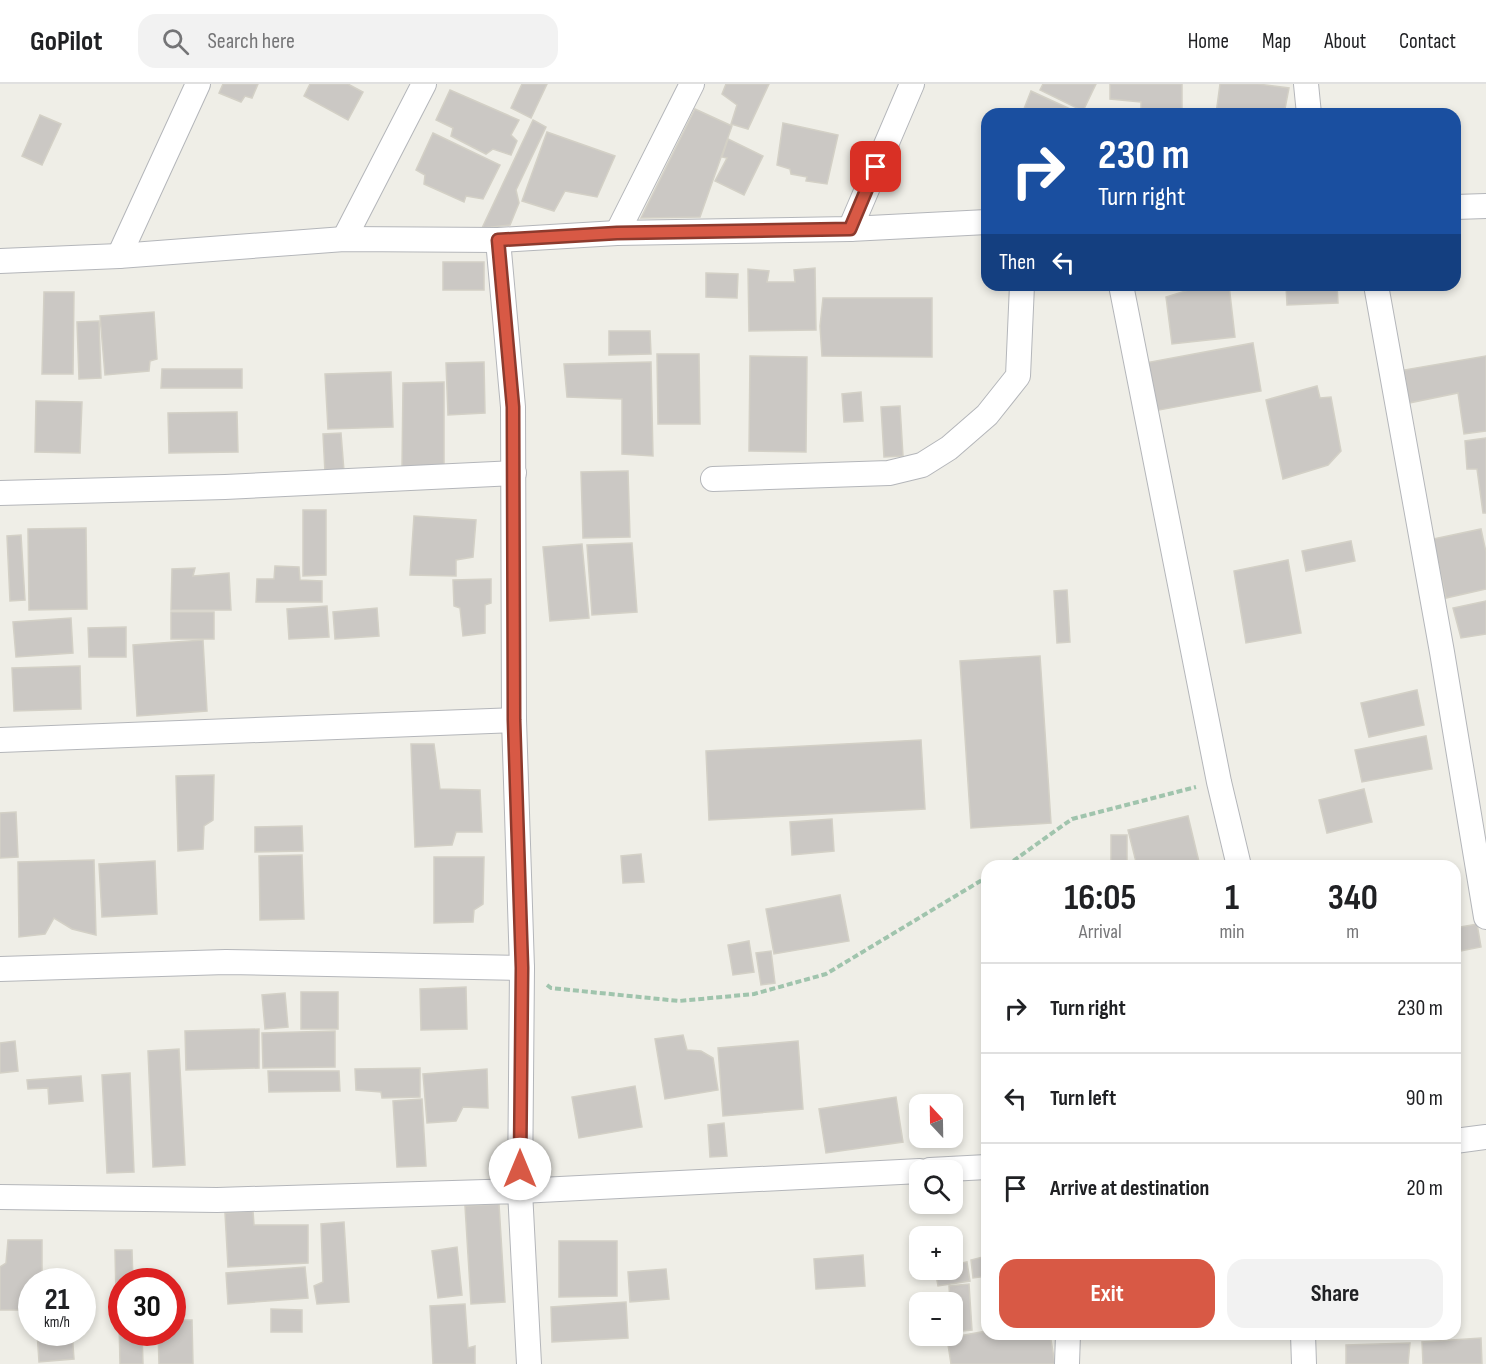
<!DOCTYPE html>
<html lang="en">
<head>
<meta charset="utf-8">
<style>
  :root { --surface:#fff; --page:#f2f2f2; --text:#202124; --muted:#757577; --line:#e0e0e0; --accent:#d85945 }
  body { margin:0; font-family:"Sofia Sans Condensed",sans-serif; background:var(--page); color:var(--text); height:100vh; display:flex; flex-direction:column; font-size:22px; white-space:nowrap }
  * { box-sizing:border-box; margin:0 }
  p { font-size:20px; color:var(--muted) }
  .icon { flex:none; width:33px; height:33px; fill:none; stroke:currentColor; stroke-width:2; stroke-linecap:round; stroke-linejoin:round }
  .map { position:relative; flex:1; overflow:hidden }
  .panel { position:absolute; left:981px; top:776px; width:480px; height:480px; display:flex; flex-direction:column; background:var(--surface); border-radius:18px; box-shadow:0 3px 9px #0003 }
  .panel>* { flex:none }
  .banner { position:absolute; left:981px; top:24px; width:480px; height:183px; border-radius:18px; box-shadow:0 3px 9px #0003; background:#1a4fa0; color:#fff; overflow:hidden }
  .needle { width:39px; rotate:338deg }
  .controls { position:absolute; left:909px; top:1010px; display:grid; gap:12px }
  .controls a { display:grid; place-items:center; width:54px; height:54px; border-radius:12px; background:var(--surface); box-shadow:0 3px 9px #0003; font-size:30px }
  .speed { position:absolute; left:18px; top:1184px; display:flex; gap:12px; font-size:30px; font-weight:700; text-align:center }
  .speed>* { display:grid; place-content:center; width:78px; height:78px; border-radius:50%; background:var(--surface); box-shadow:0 3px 9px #0003; line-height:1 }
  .speed small { font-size:15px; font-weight:400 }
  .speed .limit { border:9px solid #d22; background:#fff; color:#111 }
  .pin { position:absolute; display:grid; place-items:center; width:51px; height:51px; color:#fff; margin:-26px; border-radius:12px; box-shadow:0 3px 9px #0006 }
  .me { position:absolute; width:66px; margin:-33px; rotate:0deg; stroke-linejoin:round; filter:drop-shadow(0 0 4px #0008) }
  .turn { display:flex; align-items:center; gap:21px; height:126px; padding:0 18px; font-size:27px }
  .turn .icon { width:78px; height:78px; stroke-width:2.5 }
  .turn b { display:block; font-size:42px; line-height:51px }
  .then { display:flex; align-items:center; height:57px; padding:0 18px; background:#0003; gap:12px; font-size:22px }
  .eta { display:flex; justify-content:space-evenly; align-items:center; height:102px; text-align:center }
  .eta b { font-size:36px; font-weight:700; line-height:42px }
  .action { display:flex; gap:12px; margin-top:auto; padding:12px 18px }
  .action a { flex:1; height:69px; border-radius:18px; background:var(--accent); color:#fff; font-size:24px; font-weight:700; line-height:69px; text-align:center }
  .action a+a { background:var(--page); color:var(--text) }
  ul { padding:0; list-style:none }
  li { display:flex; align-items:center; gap:18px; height:90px; padding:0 18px; border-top:2px solid var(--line) }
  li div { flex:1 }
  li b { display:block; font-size:22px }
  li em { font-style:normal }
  header { display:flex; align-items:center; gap:36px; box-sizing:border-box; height:84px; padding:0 30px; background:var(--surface); border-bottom:2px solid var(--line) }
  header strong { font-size:28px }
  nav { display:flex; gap:33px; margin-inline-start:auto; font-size:21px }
  .search { width:420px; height:54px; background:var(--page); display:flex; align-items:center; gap:15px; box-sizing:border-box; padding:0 21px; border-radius:18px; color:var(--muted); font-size:22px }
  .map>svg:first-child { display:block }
  .building { fill:#cbc8c4; stroke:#d3d0c6; stroke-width:1.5 }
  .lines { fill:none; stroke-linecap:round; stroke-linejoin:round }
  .street-casing { stroke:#b4b6ba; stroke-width:26 }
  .path { stroke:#a0c4ad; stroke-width:4; stroke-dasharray:6 3; stroke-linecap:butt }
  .street { stroke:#fff; stroke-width:24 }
  .route-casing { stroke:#8c3a2d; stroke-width:15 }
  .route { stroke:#d85945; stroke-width:10 }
</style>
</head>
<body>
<header>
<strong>GoPilot</strong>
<div class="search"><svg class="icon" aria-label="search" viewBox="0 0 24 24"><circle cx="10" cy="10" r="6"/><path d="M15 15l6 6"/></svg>Search here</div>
<nav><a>Home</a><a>Map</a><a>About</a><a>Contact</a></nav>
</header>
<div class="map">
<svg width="1486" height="1280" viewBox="0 0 1486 1280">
  <rect width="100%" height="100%" fill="#efeee7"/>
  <!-- building -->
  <g class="building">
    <path d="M223 0H258L252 14 245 12 241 18 219 9Z"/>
    <path d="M310 0H348L363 8 348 36 304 12Z"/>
    <path d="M522 0H547L531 34 511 24Z"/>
    <path d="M726 0H769L748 45 731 40 737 21 722 10Z"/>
    <path d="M1043 0H1096L1083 27 1040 6Z"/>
    <path d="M1110 0H1182V30H1141V18L1110 15Z"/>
    <path d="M1220 0H1258L1289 4 1284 30H1216Z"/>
    <path d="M450 6 519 36 511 51 517 57 511 71 493 65 486 70 451 52 453 44 436 36Z"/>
    <path d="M1031 7 1081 30H1022Z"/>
    <path d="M695 25 732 42 700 133 641 134Z"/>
    <path d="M40 31 61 40 42 81 22 72Z"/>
    <path d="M533 36 546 43 516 106 519 119 510 141 482 144Z"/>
    <path d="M783 39 838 51 827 100 806 97 807 93 791 90 790 85 777 81Z"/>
    <path d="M547 48 615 72 597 113 565 107 554 127 522 117Z"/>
    <path d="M433 49 500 81 483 115 466 112 464 118 424 100 425 91 416 86Z"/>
    <path d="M728 55 763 72 744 111 715 97 727 74 722 73Z"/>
    <rect x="443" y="178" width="41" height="28"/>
    <path d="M815 184 816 246 749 247 748 185 769 187 767 198H795L794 186Z"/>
    <path d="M706 189 738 190 737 214 706 213Z"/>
    <path d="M1192 201H1229L1235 253 1172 260 1166 213 1192 205Z"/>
    <path d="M1286 201H1337L1338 219 1287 221Z"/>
    <path d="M44 208H74L73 290H42Z"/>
    <path d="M823 214H932V273L822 272 820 242Z"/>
    <path d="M154 228 157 275 150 277 149 287 105 291 100 232Z"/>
    <path d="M99 237 101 294 79 295 77 238Z"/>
    <path d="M609 247H650L651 270 609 271Z"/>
    <path d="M1253 259 1261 307 1154 327 1145 279Z"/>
    <path d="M657 270H699L700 340H658Z"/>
    <path d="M750 272 807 273 806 368 749 367Z"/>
    <path d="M1486 272V347L1464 350 1458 309 1409 319 1404 286Z"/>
    <path d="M484 278 485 329 448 331 446 279Z"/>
    <path d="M651 278 653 372 622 370V315L567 313 564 280Z"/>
    <path d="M162 285H242V304H161Z"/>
    <path d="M391 288 393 343 328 345 325 290Z"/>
    <path d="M444 298V386H402L403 299Z"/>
    <path d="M1317 302 1320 314 1331 313 1341 367 1328 381 1283 395 1266 316Z"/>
    <path d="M861 308 863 337 844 338 842 310Z"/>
    <path d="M36 317 82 318 80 369 35 368Z"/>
    <path d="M900 322 903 372 884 373 881 323Z"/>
    <path d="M237 328 238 368 169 369 168 329Z"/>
    <path d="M341 349 344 387 325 389 323 350Z"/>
    <path d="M1486 354V429H1483L1477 385H1467L1465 357Z"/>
    <path d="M628 387 630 453 583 454 581 388Z"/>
    <path d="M303 426H326V491L303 492Z"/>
    <path d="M414 432 476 436 473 473 456 476V492L410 491Z"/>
    <path d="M86 444 87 525 29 526 28 445Z"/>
    <path d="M1481 445 1486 468V505L1446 514 1433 455Z"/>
    <path d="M21 451 25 516 10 517 7 452Z"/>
    <path d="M1351 457 1355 477 1306 487 1302 467Z"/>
    <path d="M632 459 637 528 592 531 587 461Z"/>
    <path d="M582 460 589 534 550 537 543 463Z"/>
    <path d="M1288 476 1301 549 1246 559 1234 487Z"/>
    <path d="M275 482 299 483 300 496 322 497V518H256L257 495H274Z"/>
    <path d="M195 484 193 492 229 489 231 526H171L172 485Z"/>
    <path d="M491 495V519L485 521V549L463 552 460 524 454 522 453 496Z"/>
    <path d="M1067 506 1070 558 1057 559 1054 507Z"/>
    <path d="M1486 517V550L1461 554 1453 524Z"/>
    <path d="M327 522 329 553 289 555 287 525Z"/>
    <path d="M377 524 379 552 335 555 333 528Z"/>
    <rect x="171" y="528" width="43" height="27"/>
    <path d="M71 534 73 569 16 573 13 538Z"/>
    <path d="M126 543V573H89L88 544Z"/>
    <path d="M203 556 207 627 137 632 133 561Z"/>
    <path d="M1040 572 1051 739 971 744 960 577Z"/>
    <path d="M80 582 81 625 14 627 12 584Z"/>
    <path d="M1417 606 1424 641 1369 653 1361 619Z"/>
    <path d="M1426 652 1432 685 1362 698 1355 666Z"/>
    <path d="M921 656 925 725 709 736 706 667Z"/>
    <path d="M411 660H434L440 705 480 706 482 748H456L452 761 415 763Z"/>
    <path d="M214 691 213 736 204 742 203 765 178 767 176 692Z"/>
    <path d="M1364 705 1372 738 1327 749 1319 716Z"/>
    <path d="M16 728 18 773 0 774V729Z"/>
    <path d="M1188 732 1200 782H1137L1128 746Z"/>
    <path d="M832 735 834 767 792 771 790 738Z"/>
    <path d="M302 742 303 767 255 768V743Z"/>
    <rect x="1111" y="751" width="16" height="31"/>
    <path d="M641 770 644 798 623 799 621 772Z"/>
    <path d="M302 771 304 835 260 836 259 772Z"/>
    <path d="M434 773H484L483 820 474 826 473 838 434 839Z"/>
    <path d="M94 776 96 851 72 845 54 834 45 850 19 853 18 778Z"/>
    <path d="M155 777 157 830 102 833 99 780Z"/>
    <path d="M840 811 849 857 774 870 766 825Z"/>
    <path d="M1477 840 1481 863 1455 868V844Z"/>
    <path d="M749 857 754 888 733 891 728 861Z"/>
    <path d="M771 867 775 899 761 901 756 869Z"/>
    <path d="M466 903 467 945 421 946 420 905Z"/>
    <rect x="301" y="908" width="37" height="37"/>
    <path d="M285 909 288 943 265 945 262 911Z"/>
    <path d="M259 945V984L186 986 185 947Z"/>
    <path d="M335 947V983L263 984 262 949Z"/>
    <path d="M683 951 687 966 701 967 713 974 718 1006 665 1015 655 955Z"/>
    <path d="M15 957 18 987 0 989V959Z"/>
    <path d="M798 957 803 1025 723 1032 718 964Z"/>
    <path d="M179 965 185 1081 153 1083 148 967Z"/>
    <path d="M420 984V1013L382 1014 381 1008 356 1006 355 985Z"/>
    <path d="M487 985 488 1024 463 1023 456 1037 427 1039 423 990Z"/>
    <path d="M268 987H339L340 1007 269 1008Z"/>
    <path d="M130 989 134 1088 107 1089 102 991Z"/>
    <path d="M81 992 83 1017 49 1020 48 1004 28 1005 27 996Z"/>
    <path d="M635 1002 642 1043 579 1054 572 1013Z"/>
    <path d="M896 1013 903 1058 826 1069 819 1025Z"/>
    <path d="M422 1015 426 1082 397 1083 393 1017Z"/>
    <path d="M724 1039 727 1072 710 1073 708 1041Z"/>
    <path d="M499 1120 505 1218 471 1220 465 1122Z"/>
    <path d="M253 1127 254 1141H308V1179L228 1183 225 1129Z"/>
    <path d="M344 1138 349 1218 317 1220 314 1202 323 1198 321 1140Z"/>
    <path d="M986 1151 987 1192 973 1194 971 1176 983 1173Z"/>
    <path d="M8 1156H42V1197H32V1226H0V1183L6 1179Z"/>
    <path d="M559 1157H617V1212L559 1213Z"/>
    <path d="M457 1163 462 1211 438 1214 432 1167Z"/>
    <path d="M115 1166H132L133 1197H122V1214H116Z"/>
    <path d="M863 1171 865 1202 816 1205 814 1175Z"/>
    <path d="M967 1178 970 1197 938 1202 935 1185H952V1181Z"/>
    <path d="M305 1183 308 1214 228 1220 226 1189Z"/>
    <path d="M666 1185 669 1215 630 1218 628 1188Z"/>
    <path d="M969 1200 972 1246 952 1248V1218H950L949 1202Z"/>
    <path d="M626 1218 628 1254 552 1258 551 1223Z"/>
    <path d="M465 1220 468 1264 475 1262V1280H433L430 1222Z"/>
    <path d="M271 1225 302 1226V1248H271Z"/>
    <path d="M172 1236H192L193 1280H159L158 1248H172Z"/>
    <path d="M119 1237 122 1248H142L143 1280H120Z"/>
    <path d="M987 1247V1250H1050L1055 1280H951L947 1254Z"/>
    <path d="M37 1248H72L74 1275 39 1278Z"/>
    <path d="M1316 1250H1412V1254L1316 1255Z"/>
    <path d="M1481 1254 1482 1280H1423L1422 1258Z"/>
    <path d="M1410 1259 1408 1280H1346V1261Z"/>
  </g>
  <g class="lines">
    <defs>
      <g id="street">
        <path d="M1306 0 1309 30"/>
        <path d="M1455 123 1486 122"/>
        <path d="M850 145 912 0"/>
        <path d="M617 149 692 0"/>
        <path d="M344 155 424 0"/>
        <path d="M498 156 513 323 514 636 522 884 520 1107 920 1087"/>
        <path d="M119 172 198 0"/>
        <path d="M0 177 119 172 344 155 498 156 617 149 850 145 987 138"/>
        <path d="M1121 201 1219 698 1239 782"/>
        <path d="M1376 201 1442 568 1486 833"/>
        <path d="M713 395 889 389 922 381 949 364 987 331 1018 292 1022 201"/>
        <path d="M0 409 225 403 514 389"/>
        <path d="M0 656 514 636"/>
        <path d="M0 885 226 878 522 884"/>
        <path d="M1455 1057 1486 1053"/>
        <path d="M930 1086 987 1083"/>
        <path d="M0 1113 217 1116 520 1107 529 1280"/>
        <path d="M1303 1250 1304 1280"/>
        <path d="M1067 1280 1068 1250"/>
      </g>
    </defs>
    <!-- street casing -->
    <use href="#street" class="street-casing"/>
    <!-- path -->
    <g class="path">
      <path d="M1006 782 1072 735 1196 703"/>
      <path d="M547 901 551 904 679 917 754 910 826 890 987 793"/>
    </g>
    <!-- street -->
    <use href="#street" class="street"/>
  </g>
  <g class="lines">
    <defs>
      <path id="route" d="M520 1085 522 884 514 636 513 323 498 156 617 149 850 145 876 83"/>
    </defs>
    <!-- route casing -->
    <use href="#route" class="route-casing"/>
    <!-- route -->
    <use href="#route" class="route"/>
  </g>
</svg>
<div class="controls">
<a><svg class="needle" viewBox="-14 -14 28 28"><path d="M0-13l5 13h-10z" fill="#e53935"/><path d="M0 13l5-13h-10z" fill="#757577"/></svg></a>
<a><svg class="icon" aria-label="search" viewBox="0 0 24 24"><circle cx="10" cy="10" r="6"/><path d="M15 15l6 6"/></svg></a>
<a>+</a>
<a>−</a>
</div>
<div class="speed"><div>21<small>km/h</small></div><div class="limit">30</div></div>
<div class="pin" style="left:876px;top:83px;background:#d93025"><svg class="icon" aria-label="arrive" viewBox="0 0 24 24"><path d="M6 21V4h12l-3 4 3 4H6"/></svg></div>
<svg class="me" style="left:520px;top:1085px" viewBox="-20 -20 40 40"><circle r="19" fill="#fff"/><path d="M0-13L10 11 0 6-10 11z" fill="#d85945"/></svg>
<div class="banner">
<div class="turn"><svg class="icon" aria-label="right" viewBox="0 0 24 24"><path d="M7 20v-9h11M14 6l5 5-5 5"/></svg><div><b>230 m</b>Turn right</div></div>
<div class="then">Then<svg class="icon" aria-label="left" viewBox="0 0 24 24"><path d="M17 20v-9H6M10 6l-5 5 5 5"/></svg></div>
</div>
<section class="panel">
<div class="eta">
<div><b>16:05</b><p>Arrival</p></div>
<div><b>1</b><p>min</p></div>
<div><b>340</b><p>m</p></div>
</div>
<ul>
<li><svg class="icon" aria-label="right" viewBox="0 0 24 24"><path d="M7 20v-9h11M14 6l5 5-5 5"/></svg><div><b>Turn right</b></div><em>230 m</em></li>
<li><svg class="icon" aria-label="left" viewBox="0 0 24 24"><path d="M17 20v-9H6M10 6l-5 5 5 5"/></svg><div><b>Turn left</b></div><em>90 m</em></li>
<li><svg class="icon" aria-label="arrive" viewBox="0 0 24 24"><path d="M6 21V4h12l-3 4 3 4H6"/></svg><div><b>Arrive at destination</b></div><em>20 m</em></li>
</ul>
<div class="action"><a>Exit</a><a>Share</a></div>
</section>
</div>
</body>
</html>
